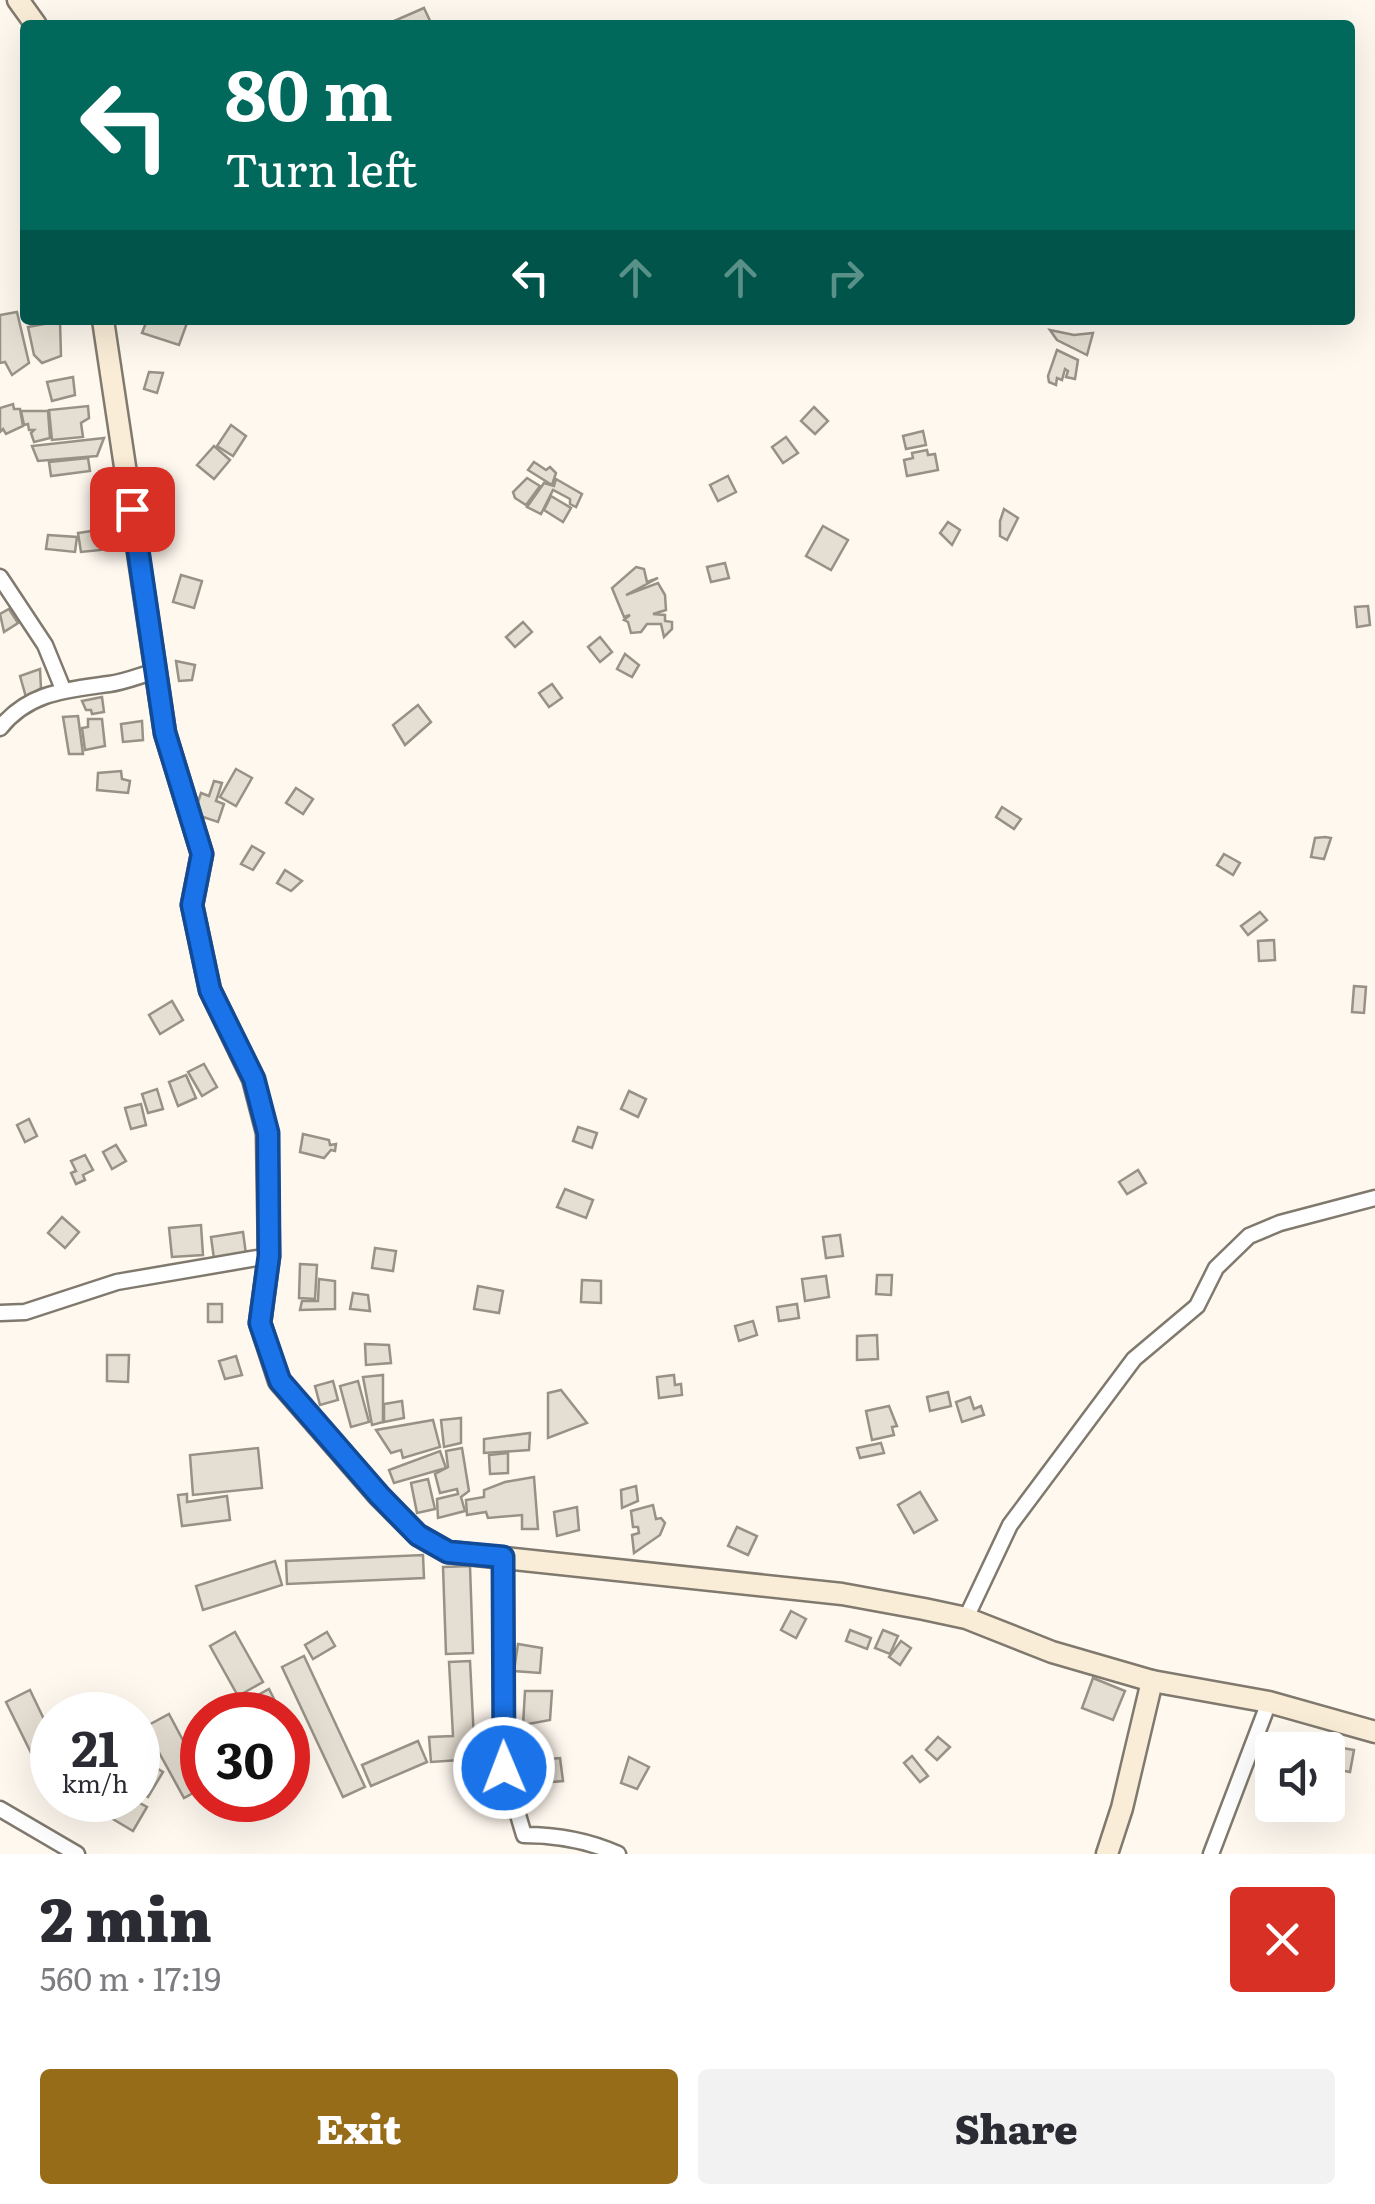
<!DOCTYPE html>
<html lang="en">
<head>
<meta charset="utf-8">
<style>
  :root { --surface:#fff; --page:#f2f2f3; --text:#2b2b33; --muted:#7c7c81; --accent:#976c18 }
  body { margin:0; font-family:Literata,serif; background:var(--page); color:var(--text); height:100vh; display:flex; flex-direction:column; font-size:38px; white-space:nowrap }
  * { box-sizing:border-box; margin:0 }
  p { font-size:32px; color:var(--muted) }
  .icon { flex:none; width:55px; height:55px; fill:none; stroke:currentColor; stroke-width:2; stroke-linecap:round; stroke-linejoin:round }
  .map { position:relative; height:1854px; overflow:hidden }
  .sheet { display:flex; flex-direction:column; background:var(--surface); flex:1 }
  .sheet>* { flex:none }
  .top-card { position:absolute; left:20px; top:20px; width:1335px; height:305px; border-radius:10px; box-shadow:0 10px 40px #0002; background:#00695c; color:#fff; overflow:hidden }
  .fabs { position:absolute; left:1255px; top:1732px; display:grid; gap:20px }
  .fabs a { display:grid; place-items:center; width:90px; height:90px; border-radius:10px; background:var(--surface); box-shadow:0 10px 40px #0002; font-size:50px }
  .speed { position:absolute; left:30px; top:1692px; display:flex; gap:20px; font-size:50px; font-weight:700; text-align:center }
  .speed>* { display:grid; place-content:center; width:130px; height:130px; border-radius:50%; background:var(--surface); box-shadow:0 10px 40px #0002; line-height:1 }
  .speed small { font-size:25px; font-weight:400 }
  .speed .limit { border:15px solid #d22; background:#fff; color:#111 }
  .pin { position:absolute; display:grid; place-items:center; width:85px; height:85px; color:#fff; margin:-42px; border-radius:20px; box-shadow:0 5px 15px #0006 }
  .me { position:absolute; width:110px; margin:-55px; rotate:359deg; stroke-linejoin:round; filter:drop-shadow(0 0 8px #0008) }
  .turn { display:flex; align-items:center; gap:35px; height:210px; padding:0 40px; font-size:45px }
  .turn .icon { width:130px; height:130px; stroke-width:2.5 }
  .turn b { display:block; font-size:70px; line-height:85px }
  .lanes { display:flex; align-items:center; height:95px; padding:0 40px; background:#0003; justify-content:center; gap:50px; direction:ltr }
  .lanes .off { opacity:.35 }
  .round { display:grid; place-items:center; flex:none; width:105px; height:105px; border-radius:10px; background:var(--page) }
  .overview { display:flex; align-items:center; justify-content:space-between; height:170px; padding:0 40px }
  h1 { font-size:60px; font-weight:800; line-height:75px }
  .action { display:flex; gap:20px; margin-top:auto; padding:20px 40px }
  .action a { flex:1; height:115px; border-radius:10px; background:var(--accent); color:#fff; font-size:40px; font-weight:800; line-height:115px; text-align:center }
  .action a+a { background:var(--page); color:var(--text) }
  .map>svg:first-child { display:block }
  .building { fill:#e5ded2; stroke:#989186; stroke-width:2.5 }
  .lines { fill:none; stroke-linecap:round; stroke-linejoin:round }
  .street-casing { stroke:#80796e; stroke-width:19 }
  .secondary-casing { stroke:#80796e; stroke-width:25 }
  .street { stroke:#fff; stroke-width:14 }
  .secondary { stroke:#faedd7; stroke-width:20 }
  .route-casing { stroke:#114b97; stroke-width:25 }
  .route { stroke:#1a73e8; stroke-width:18 }
</style>
</head>
<body>
<div class="map">
<svg width="1375" height="1854" viewBox="0 0 1375 1854">
  <rect width="100%" height="100%" fill="#fff8ef"/>
  <!-- building -->
  <g class="building">
    <path d="M424 8 432 25H395L394 21Z"/>
    <path d="M17 312 29 363 12 375 5 362 0 363V315Z"/>
    <path d="M147 320 187 323 179 345 142 333Z"/>
    <path d="M60 321 61 356 42 363 34 355 28 327Z"/>
    <path d="M1050 330 1074 335 1093 333 1087 355 1057 340Z"/>
    <path d="M1057 350 1078 360 1075 379 1066 377 1068 371 1065 369 1062 380 1057 378 1056 385 1049 382 1048 376Z"/>
    <path d="M149 372 163 373 157 393 144 389Z"/>
    <path d="M73 377 75 395 52 401 47 382Z"/>
    <path d="M13 404 14 409H20L23 426 6 434 3 429 0 432V408Z"/>
    <path d="M88 406 89 418 81 423 83 437 52 440 49 410Z"/>
    <path d="M814 407 828 421 815 434 801 421Z"/>
    <path d="M21 411H48L50 438 34 442 31 433 34 430H29L28 424 24 425Z"/>
    <path d="M231 425 246 436 233 456 217 446Z"/>
    <path d="M923 431 926 445 906 449 903 436Z"/>
    <path d="M786 437 798 453 783 463 772 447Z"/>
    <path d="M104 438 97 456 38 461 32 446Z"/>
    <path d="M214 446 230 460 214 479 197 465Z"/>
    <path d="M927 450 928 455 935 454 938 470 907 476 904 460 913 458 912 453Z"/>
    <path d="M88 458 90 471 51 476 49 462Z"/>
    <path d="M534 462 546 470 550 467 556 473 552 485 528 470Z"/>
    <path d="M728 476 736 492 718 501 710 485Z"/>
    <path d="M527 478 540 486 526 505 515 498 513 492Z"/>
    <path d="M556 479 582 494 576 507 570 504V499L553 490 541 514 527 507 544 483 554 486Z"/>
    <path d="M551 496 571 508 563 522 544 510Z"/>
    <path d="M1004 509 1018 518 1007 540 1000 536V521Z"/>
    <path d="M948 522 960 530 952 545 940 533Z"/>
    <path d="M823 526 848 540 831 570 806 556Z"/>
    <path d="M98 530 101 550 81 552 78 533Z"/>
    <path d="M48 535 77 537 75 552 46 549Z"/>
    <path d="M725 563 729 578 711 582 707 567Z"/>
    <path d="M636 567 644 569 647 582 658 578 626 595 658 583 665 595 666 610 653 614 665 615V621L672 622V629L664 637 661 624H647L641 632 631 633 628 622 624 620 630 615 624 617 612 588Z"/>
    <path d="M181 575 202 581 194 608 173 602Z"/>
    <path d="M1368 606 1370 625 1357 627 1355 607Z"/>
    <path d="M9 609 18 623 4 632 0 614Z"/>
    <path d="M523 622 532 632 515 647 506 637Z"/>
    <path d="M600 637 612 652 600 662 588 647Z"/>
    <path d="M625 654 639 665 632 677 617 669Z"/>
    <path d="M176 661 195 665 192 680 179 681Z"/>
    <path d="M40 669 41 688 26 697 20 676Z"/>
    <path d="M552 684 562 698 549 707 539 693Z"/>
    <path d="M102 697 104 712 92 714 91 710H86L82 701Z"/>
    <path d="M418 705 431 722 405 745 393 725Z"/>
    <path d="M78 716 83 754H69L63 717Z"/>
    <path d="M88 719H102L105 746 85 750 82 728 88 727Z"/>
    <path d="M142 721 143 740 123 742 121 724Z"/>
    <path d="M236 769 252 778 236 806 220 797Z"/>
    <path d="M121 771 122 779 130 781 128 793 97 790 98 773Z"/>
    <path d="M214 781 222 783 216 801 224 804 218 822 194 814 201 793 209 796Z"/>
    <path d="M296 788 313 799 303 814 286 803Z"/>
    <path d="M1002 807 1021 819 1014 829 996 817Z"/>
    <path d="M1325 837 1331 838 1324 859 1311 857 1315 838Z"/>
    <path d="M252 846 264 853 253 870 241 864Z"/>
    <path d="M1224 854 1240 863 1233 875 1217 865Z"/>
    <path d="M285 870 302 881 291 891 277 883Z"/>
    <path d="M1260 912 1267 920 1248 935 1241 926Z"/>
    <path d="M1274 940 1275 960 1259 961 1258 941Z"/>
    <path d="M1354 986 1366 987 1364 1013 1352 1012Z"/>
    <path d="M172 1001 183 1020 160 1034 149 1015Z"/>
    <path d="M204 1064 217 1087 202 1096 188 1072Z"/>
    <path d="M186 1075 196 1098 178 1106 169 1082Z"/>
    <path d="M157 1089 163 1109 148 1113 142 1094Z"/>
    <path d="M629 1091 646 1099 638 1117 621 1109Z"/>
    <path d="M141 1104 146 1125 131 1129 125 1108Z"/>
    <path d="M29 1119 37 1136 25 1142 17 1125Z"/>
    <path d="M578 1127 597 1133 592 1148 573 1141Z"/>
    <path d="M303 1134 329 1140 330 1145 336 1144 335 1151 331 1150 324 1158 300 1152Z"/>
    <path d="M116 1145 126 1161 112 1169 103 1152Z"/>
    <path d="M85 1155 93 1170 83 1175 85 1180 76 1184 71 1173 76 1171 71 1161Z"/>
    <path d="M1138 1170 1146 1183 1127 1194 1119 1182Z"/>
    <path d="M565 1189 593 1200 586 1218 557 1207Z"/>
    <path d="M62 1217 79 1232 65 1248 48 1233Z"/>
    <path d="M201 1225 203 1255 172 1257 169 1228Z"/>
    <path d="M243 1232 246 1254 214 1259 211 1237Z"/>
    <path d="M840 1235 843 1256 826 1258 823 1237Z"/>
    <path d="M375 1248 396 1251 393 1271 372 1268Z"/>
    <path d="M300 1264 317 1265 315 1299 299 1298Z"/>
    <path d="M877 1275H892L891 1295 876 1294Z"/>
    <path d="M826 1276 829 1297 805 1301 802 1279Z"/>
    <path d="M319 1279 335 1281V1309L300 1310 302 1301H318Z"/>
    <path d="M582 1280 601 1281V1303L581 1302Z"/>
    <path d="M478 1286 503 1291 499 1313 474 1309Z"/>
    <path d="M353 1293 368 1295 370 1311 350 1309Z"/>
    <rect x="208" y="1304" width="14" height="18"/>
    <path d="M797 1304 799 1318 779 1321 777 1307Z"/>
    <path d="M753 1321 757 1335 739 1341 735 1326Z"/>
    <path d="M877 1335 878 1359 857 1360V1336Z"/>
    <path d="M365 1344 389 1345 391 1363 366 1365Z"/>
    <path d="M107 1355H129L128 1382 107 1381Z"/>
    <path d="M236 1356 242 1375 225 1379 219 1361Z"/>
    <path d="M383 1375V1422L372 1425 363 1377Z"/>
    <path d="M674 1375 675 1385 681 1384 682 1395 659 1398 657 1377Z"/>
    <path d="M333 1381 338 1400 320 1405 315 1386Z"/>
    <path d="M358 1381 369 1422 351 1427 340 1386Z"/>
    <path d="M561 1390 587 1423 548 1438V1393Z"/>
    <path d="M948 1392 951 1406 930 1411 927 1397Z"/>
    <path d="M970 1397 974 1409 981 1406 984 1415 962 1422 956 1402Z"/>
    <path d="M402 1401 404 1418 384 1422V1404Z"/>
    <path d="M889 1406 897 1426 892 1427 894 1435 872 1440 866 1411Z"/>
    <path d="M461 1418V1443L444 1447 441 1420Z"/>
    <path d="M433 1420 440 1447 403 1458 401 1450 391 1453 376 1430Z"/>
    <path d="M530 1433 529 1450 484 1453V1439Z"/>
    <path d="M881 1443 884 1453 860 1458 857 1448Z"/>
    <path d="M258 1448 262 1488 193 1495 190 1455Z"/>
    <path d="M462 1448 469 1491 461 1497 465 1511 438 1518 437 1499 458 1494 457 1489 440 1493 435 1474 448 1467 446 1451Z"/>
    <path d="M440 1451 446 1468 394 1483 389 1470Z"/>
    <path d="M508 1453V1473L490 1474 489 1455Z"/>
    <path d="M534 1477 538 1529H522V1515L488 1518 486 1512 467 1515 466 1500 484 1497V1490L505 1482Z"/>
    <path d="M428 1479 435 1509 417 1513 411 1483Z"/>
    <path d="M636 1486 638 1501 622 1508 621 1490Z"/>
    <path d="M920 1492 937 1520 914 1533 898 1505Z"/>
    <path d="M187 1494V1502L227 1496 230 1520 182 1526 178 1495Z"/>
    <path d="M653 1505 656 1519 661 1518 665 1523 660 1535 634 1553 632 1535 639 1533 638 1527H633L631 1511Z"/>
    <path d="M577 1507 579 1530 557 1536 554 1512Z"/>
    <path d="M737 1527 757 1536 748 1555 728 1546Z"/>
    <path d="M423 1555 424 1578 287 1584 286 1561Z"/>
    <path d="M275 1561 282 1585 203 1610 196 1586Z"/>
    <path d="M470 1566 473 1653 446 1654 443 1567Z"/>
    <path d="M791 1611 806 1619 796 1638 781 1630Z"/>
    <path d="M850 1630 871 1638 867 1649 846 1641Z"/>
    <path d="M883 1630 898 1636 890 1654 875 1648Z"/>
    <path d="M235 1632 263 1682 238 1696 210 1646Z"/>
    <path d="M327 1632 335 1646 313 1659 305 1645Z"/>
    <path d="M901 1641 911 1648 900 1665 889 1657Z"/>
    <path d="M518 1644 542 1648 540 1673 514 1671Z"/>
    <path d="M304 1656 365 1787 343 1797 282 1667Z"/>
    <path d="M470 1661 475 1759 431 1762 429 1737 453 1736 449 1662Z"/>
    <path d="M1093 1678 1125 1691 1113 1720 1082 1708Z"/>
    <path d="M269 1689 282 1715H254L247 1701Z"/>
    <path d="M30 1690 52 1736V1758L37 1765 6 1702Z"/>
    <path d="M525 1691H552L550 1720 523 1725Z"/>
    <path d="M169 1714 202 1776V1788L184 1798 145 1727Z"/>
    <path d="M517 1734 537 1735 538 1760H515Z"/>
    <path d="M938 1737 950 1747 937 1760 926 1750Z"/>
    <path d="M1298 1740 1354 1750 1350 1772 1328 1768V1750H1296Z"/>
    <path d="M418 1741 427 1762 371 1786 362 1765Z"/>
    <path d="M912 1756 928 1776 920 1782 904 1763Z"/>
    <path d="M138 1757 163 1772 148 1797 138 1791Z"/>
    <path d="M629 1757 649 1767 637 1789 621 1783Z"/>
    <path d="M560 1758 563 1781 540 1783 538 1760Z"/>
    <path d="M81 1800H134L147 1807 133 1831Z"/>
  </g>
  <g class="lines">
    <defs>
      <g id="street">
        <path d="M0 577 45 645 63 689"/>
        <path d="M0 728C29 692 66 690 109 684 125 682 141 675 156 671"/>
        <path d="M0 1313 25 1312 117 1282 269 1256"/>
        <path d="M503 1557 504 1768 524 1835C558 1835 587 1840 618 1854"/>
        <path d="M966 1618 1010 1525 1134 1359 1197 1306 1216 1268 1249 1236 1280 1223 1375 1198"/>
        <path d="M0 1809 77 1854"/>
        <path d="M1211 1854 1269 1702"/>
      </g>
      <g id="secondary">
        <path d="M18 0 36 25"/>
        <path d="M103 320 165 733 202 854 192 905 210 990 253 1079 267 1133 269 1256 260 1323 279 1381 379 1496 418 1535 448 1552 842 1594 924 1609 966 1618 1052 1652 1152 1681 1269 1702 1375 1732"/>
        <path d="M1107 1854 1122 1808 1152 1681"/>
      </g>
    </defs>
    <!-- street casing -->
    <use href="#street" class="street-casing"/>
    <!-- secondary casing -->
    <use href="#secondary" class="secondary-casing"/>
    <!-- street -->
    <use href="#street" class="street"/>
    <!-- secondary -->
    <use href="#secondary" class="secondary"/>
  </g>
  <g class="lines">
    <defs>
      <path id="route" d="M132 509 165 733 202 854 192 905 210 990 254 1079 268 1133 269 1256 260 1323 280 1381 380 1496 418 1535 448 1552 503 1557 504 1768"/>
    </defs>
    <!-- route casing -->
    <use href="#route" class="route-casing"/>
    <!-- route -->
    <use href="#route" class="route"/>
  </g>
</svg>
<div class="fabs">
<a><svg class="icon" aria-label="sound" viewBox="0 0 24 24"><path d="M4 9h4l5-4v14l-5-4H4zM17 9q2 3 0 6"/></svg></a>
</div>
<div class="speed"><div>21<small>km/h</small></div><div class="limit">30</div></div>
<div class="pin" style="left:132px;top:509px;background:#d93025"><svg class="icon" aria-label="arrive" viewBox="0 0 24 24"><path d="M6 21V4h12l-3 4 3 4H6"/></svg></div>
<svg class="me" style="left:504px;top:1768px" viewBox="-20 -20 40 40"><circle r="17" fill="#1a73e8" stroke="#fff" stroke-width="3"/><path d="M0-11L8 9 0 5-8 9z" fill="#fff"/></svg>
<div class="top-card">
<div class="turn"><svg class="icon" aria-label="left" viewBox="0 0 24 24"><path d="M17 20v-9H6M10 6l-5 5 5 5"/></svg><div><b>80 m</b>Turn left</div></div>
<div class="lanes"><svg class="icon" aria-label="left" viewBox="0 0 24 24"><path d="M17 20v-9H6M10 6l-5 5 5 5"/></svg><svg class="icon off" aria-label="ahead" viewBox="0 0 24 24"><path d="M12 20V5M6 11l6-6 6 6"/></svg><svg class="icon off" aria-label="ahead" viewBox="0 0 24 24"><path d="M12 20V5M6 11l6-6 6 6"/></svg><svg class="icon off" aria-label="right" viewBox="0 0 24 24"><path d="M7 20v-9h11M14 6l5 5-5 5"/></svg></div>
</div>
</div>
<section class="sheet">
<div class="overview"><div><h1>2 min</h1><p>560 m · 17:19</p></div><a class="round" style="background:#d93025;color:#fff"><svg class="icon" aria-label="close" viewBox="0 0 24 24"><path d="M6 6l12 12M18 6L6 18"/></svg></a></div>
<div class="action"><a>Exit</a><a>Share</a></div>
</section>
</body>
</html>
